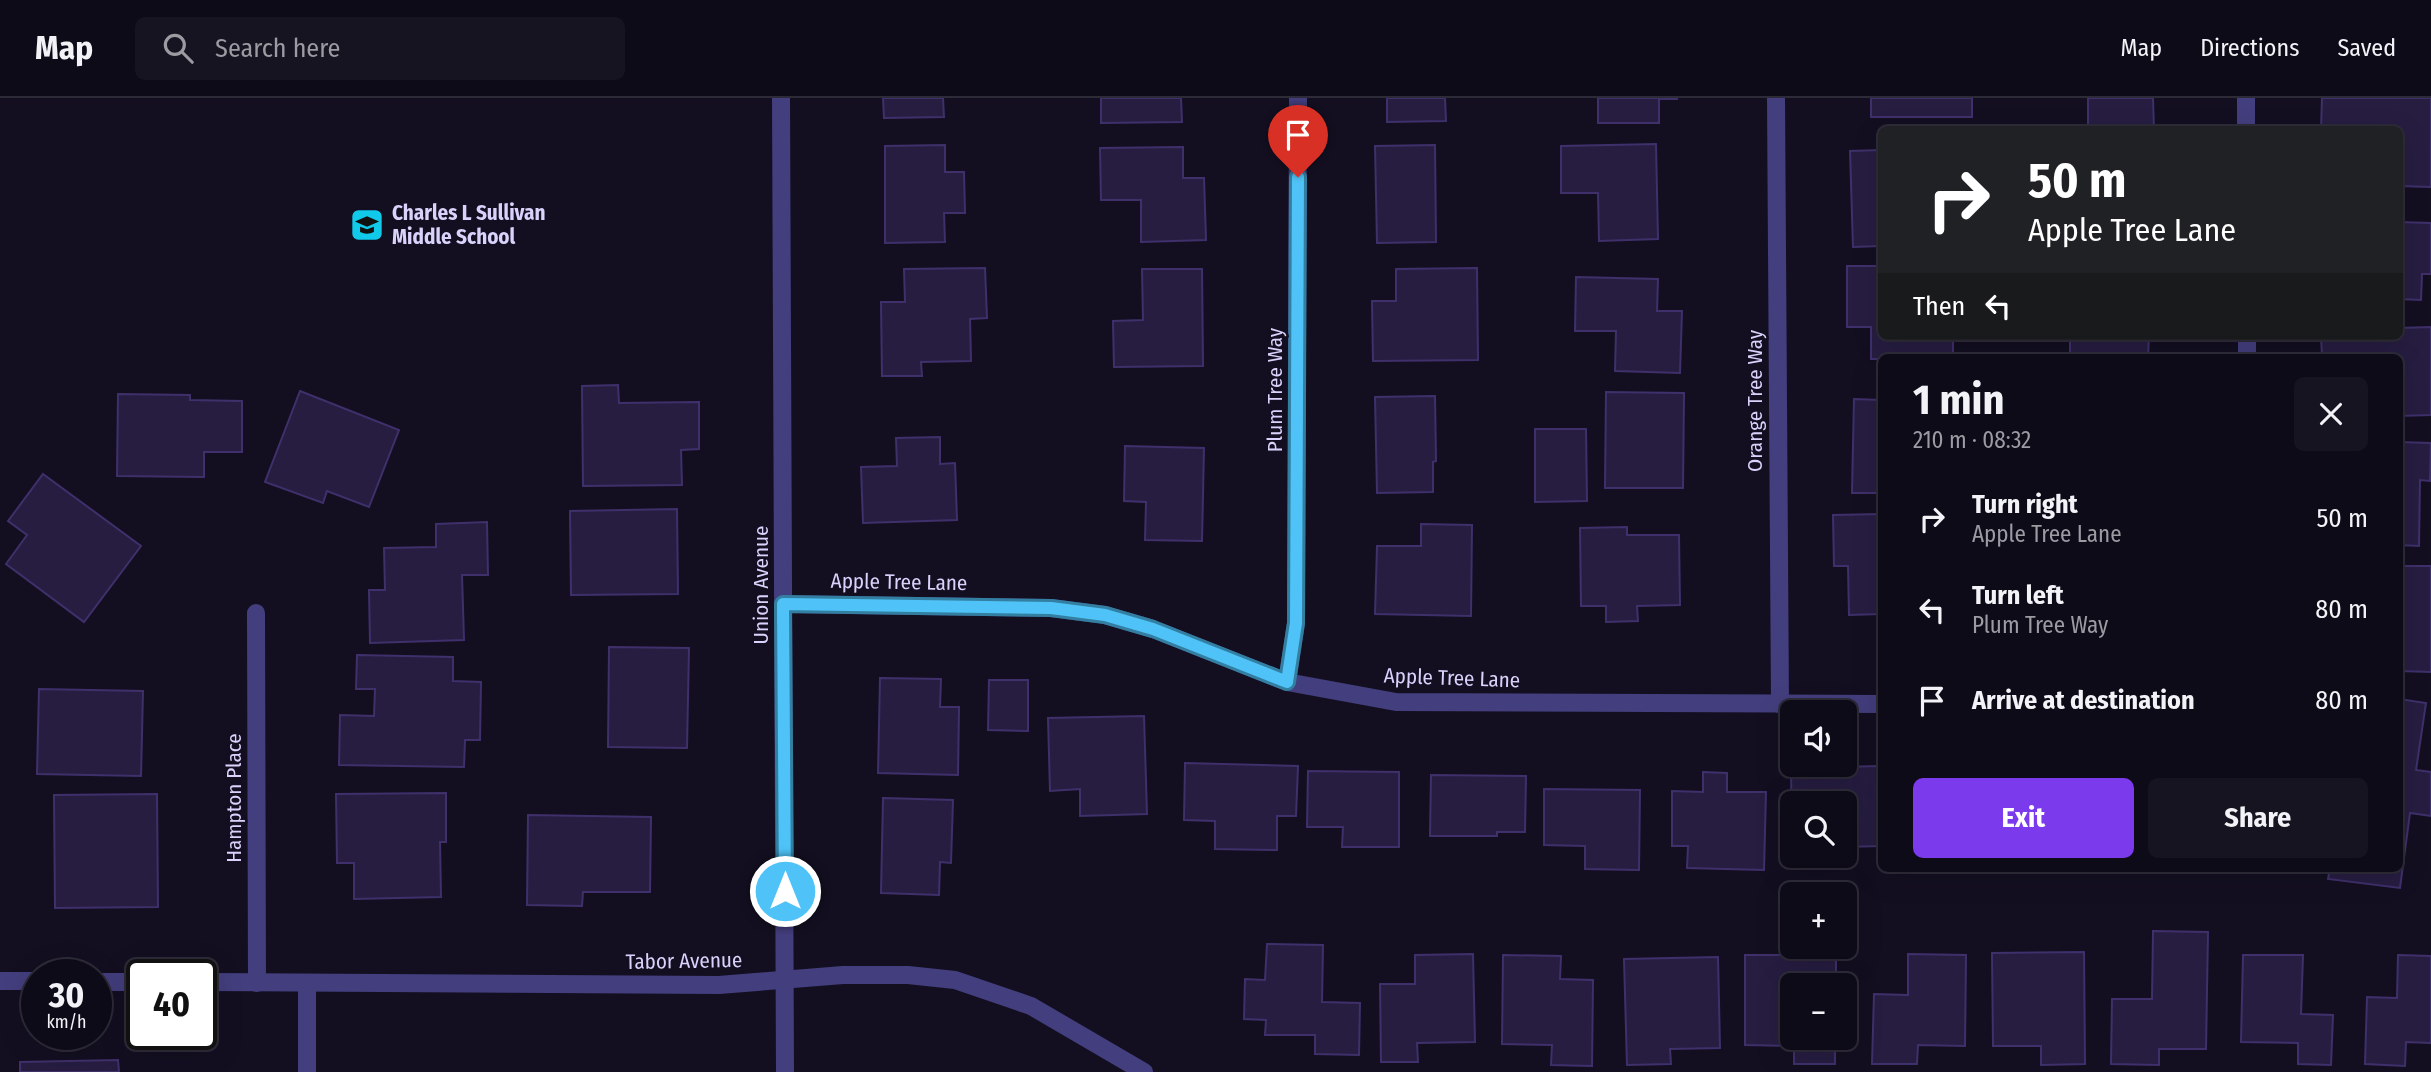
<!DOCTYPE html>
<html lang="en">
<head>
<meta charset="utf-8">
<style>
  :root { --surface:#0e0b19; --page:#171422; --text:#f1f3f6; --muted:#9b9ba2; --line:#2e2b38; --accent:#7c3aed }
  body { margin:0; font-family:"Fira Sans Condensed",sans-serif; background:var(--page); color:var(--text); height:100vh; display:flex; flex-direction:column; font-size:26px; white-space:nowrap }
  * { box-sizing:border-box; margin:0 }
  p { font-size:23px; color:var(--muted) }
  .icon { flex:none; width:38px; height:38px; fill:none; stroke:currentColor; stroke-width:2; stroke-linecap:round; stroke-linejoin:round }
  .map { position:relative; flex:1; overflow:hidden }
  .details { position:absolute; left:1878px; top:256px; width:525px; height:518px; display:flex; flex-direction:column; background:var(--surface); border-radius:10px; box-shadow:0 7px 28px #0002,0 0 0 2px var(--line) }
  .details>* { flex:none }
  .top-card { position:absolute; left:1878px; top:28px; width:525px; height:214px; border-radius:10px; box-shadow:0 7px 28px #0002,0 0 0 2px var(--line); background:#202124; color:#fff; overflow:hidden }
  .fabs { position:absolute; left:1780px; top:602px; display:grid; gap:14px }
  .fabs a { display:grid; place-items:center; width:77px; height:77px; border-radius:10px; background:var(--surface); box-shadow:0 7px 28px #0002,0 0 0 2px var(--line); font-size:35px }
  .speed { position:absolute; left:21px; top:861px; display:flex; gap:14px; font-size:35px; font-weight:700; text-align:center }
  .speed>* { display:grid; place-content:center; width:91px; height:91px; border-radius:50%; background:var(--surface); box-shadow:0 7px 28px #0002,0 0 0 2px var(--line); line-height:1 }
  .speed small { font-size:18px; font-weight:400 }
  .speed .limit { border:4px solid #111; border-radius:10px; background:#fff; color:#111 }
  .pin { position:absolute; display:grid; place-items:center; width:60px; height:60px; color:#fff; margin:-72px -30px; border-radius:50% 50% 50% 0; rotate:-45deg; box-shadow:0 0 7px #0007 }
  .pin .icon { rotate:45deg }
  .me { position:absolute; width:77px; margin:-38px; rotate:0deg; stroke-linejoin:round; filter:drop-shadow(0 0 5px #0008) }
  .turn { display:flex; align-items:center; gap:24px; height:147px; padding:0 35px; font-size:32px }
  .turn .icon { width:91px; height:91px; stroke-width:2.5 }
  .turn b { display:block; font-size:49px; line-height:60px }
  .then { display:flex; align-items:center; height:66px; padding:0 35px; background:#0003; gap:14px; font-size:26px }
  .round { display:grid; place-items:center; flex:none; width:74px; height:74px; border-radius:10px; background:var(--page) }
  .overview { display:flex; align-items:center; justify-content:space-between; height:119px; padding:0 35px }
  h1 { font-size:42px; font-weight:700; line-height:52px }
  .action { display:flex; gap:14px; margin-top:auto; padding:14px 35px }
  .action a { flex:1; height:80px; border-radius:10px; background:var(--accent); color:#fff; font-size:28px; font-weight:700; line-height:80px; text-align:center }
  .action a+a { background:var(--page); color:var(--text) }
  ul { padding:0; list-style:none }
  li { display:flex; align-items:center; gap:21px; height:91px; padding:0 35px }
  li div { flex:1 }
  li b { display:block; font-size:26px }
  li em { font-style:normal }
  header { display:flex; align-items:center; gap:42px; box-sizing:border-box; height:98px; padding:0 35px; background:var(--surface); border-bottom:2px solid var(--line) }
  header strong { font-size:33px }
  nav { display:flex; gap:38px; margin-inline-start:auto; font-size:24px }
  .search { width:490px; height:63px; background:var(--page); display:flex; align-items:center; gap:18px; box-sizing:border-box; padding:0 24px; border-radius:10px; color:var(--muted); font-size:26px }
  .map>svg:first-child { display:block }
  .building { fill:#261d41; stroke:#3f306b; stroke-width:2 }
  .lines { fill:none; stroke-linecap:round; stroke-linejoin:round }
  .service { stroke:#433e7d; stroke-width:18 }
  .minor { stroke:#433e7d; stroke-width:18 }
  .tertiary { stroke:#433e7d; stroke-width:18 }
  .route-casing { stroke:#337fa1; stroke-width:18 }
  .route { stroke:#4fc3f7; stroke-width:12 }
  .labels { text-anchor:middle; stroke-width:5; stroke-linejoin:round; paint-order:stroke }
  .poi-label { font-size:21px; font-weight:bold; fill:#d9d3fc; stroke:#130f21; text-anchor:start }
  .street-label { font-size:21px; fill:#d9d3fc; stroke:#130f21 }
</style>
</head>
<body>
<header>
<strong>Map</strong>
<div class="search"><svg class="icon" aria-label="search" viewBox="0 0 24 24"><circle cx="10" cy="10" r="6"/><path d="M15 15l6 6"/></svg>Search here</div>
<nav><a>Map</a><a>Directions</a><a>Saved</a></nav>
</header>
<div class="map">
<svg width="2431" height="974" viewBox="0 0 2431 974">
  <rect width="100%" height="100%" fill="#130f21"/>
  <!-- building -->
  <g class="building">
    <path d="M883 0H943L944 19 884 20Z"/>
    <path d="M1101 0H1181L1182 24 1101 25Z"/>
    <path d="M1387 0H1445L1446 23 1387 24Z"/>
    <path d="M1598 0H1677V1H1659V25H1598Z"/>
    <rect x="1871" y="0" width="101" height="19"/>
    <path d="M2088 0H2153L2154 32H2088Z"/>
    <path d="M2322 0H2431V89L2399 88V32H2321Z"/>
    <path d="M1656 46 1658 141 1599 143 1598 95H1561V48Z"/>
    <path d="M945 47V74H964L965 115H944L945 144 885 145V48Z"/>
    <path d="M1435 47 1436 144 1377 145 1375 48Z"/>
    <path d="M1183 49V80H1204L1206 142 1141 144V102H1101L1100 50Z"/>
    <path d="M1881 52V148L1853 149 1850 53Z"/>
    <path d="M2399 124 2431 125V176H2422L2421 202 2399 201Z"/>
    <path d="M1847 168H1881V238H1953V259H1881V261H1871V229H1847Z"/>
    <path d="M985 170 987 220 970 221 971 263 921 264 922 278H882L881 204H905L904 171Z"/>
    <path d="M1477 170 1478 262 1373 263 1372 203H1396V171Z"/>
    <path d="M1142 171H1202L1203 268 1114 269 1113 223 1143 222Z"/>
    <path d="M1576 179 1658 181 1657 213H1682L1680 275 1615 273 1616 233H1575Z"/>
    <path d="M2431 229V317L2399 318V259H2322L2321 238H2399V230Z"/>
    <path d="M2070 238H2149L2148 259H2070Z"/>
    <path d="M618 287 619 305 699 304V351L681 352 682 387 583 388 582 288Z"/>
    <path d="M300 293 399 332 369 409 327 393 323 405 265 384Z"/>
    <path d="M1606 294 1684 295 1683 390H1605Z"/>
    <path d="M118 296 190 297V302L242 303V354H204V379L117 378Z"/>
    <path d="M1435 298 1436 363 1433 364V394L1377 395 1375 299Z"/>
    <path d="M1854 301 1881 302V395H1852Z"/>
    <path d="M1535 331H1586L1587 403 1535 404Z"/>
    <path d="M940 339V366L955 365 957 422 863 425 861 369 897 368 896 340Z"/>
    <path d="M2399 344 2431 345 2430 383 2420 382 2419 448 2399 447Z"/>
    <path d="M1125 348 1204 350 1202 443 1145 442 1146 404 1124 403Z"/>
    <path d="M43 376 141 448 84 524 6 466 27 437 8 423Z"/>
    <path d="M677 411 678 496 571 497 570 413Z"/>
    <path d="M1881 416V516L1849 517 1848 468H1834L1833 417Z"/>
    <path d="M487 424 488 477H462L464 542 370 545 369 492H385L384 450 436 449V426Z"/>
    <path d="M1421 426 1472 427 1471 518 1375 516 1377 448H1421Z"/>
    <path d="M1627 429V437H1679L1680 507 1637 508 1638 523 1606 524V508H1581L1580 430Z"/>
    <path d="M2399 468H2431V574L2399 573Z"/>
    <path d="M609 549 689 550 687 650 608 649Z"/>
    <path d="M357 557 453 559V583L481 584 480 642H465L464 669 339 667 340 617 374 618 375 591H356Z"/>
    <path d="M880 580 941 581 940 609H959L958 677 878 675Z"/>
    <path d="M989 582H1028V633L988 632Z"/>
    <path d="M39 591 143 593 141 678 37 676Z"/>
    <path d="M2399 601 2426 605 2416 672 2431 674V718L2410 715 2400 790 2328 781 2330 770H2399Z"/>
    <path d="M1144 618 1147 716 1080 718V691L1050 693 1048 620Z"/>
    <path d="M1185 665 1298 668 1296 718H1277V752L1215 751V723L1184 722Z"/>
    <path d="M1881 668V748L1844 749V705H1792V755L1791 670Z"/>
    <path d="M1308 673 1399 674V749H1342L1343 729H1307Z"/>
    <path d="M1703 674 1727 675V694H1766L1764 772 1687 770 1688 748H1672V693L1703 694Z"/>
    <path d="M1431 677 1526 678 1525 734H1497V738H1430Z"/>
    <path d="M1544 691 1640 692 1639 772 1585 771V748L1544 747Z"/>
    <path d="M446 695V744H440L441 799 354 801V765H337L336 696Z"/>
    <path d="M157 696 158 809 55 810 54 697Z"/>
    <path d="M883 700 953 702 951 765 940 764 939 797 881 795Z"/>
    <path d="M528 717 651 719 650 794H583L582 808 527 807Z"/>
    <path d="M1792 758H1843V764L1792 765Z"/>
    <path d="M2146 770H2191V772L2146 773Z"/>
    <path d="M2153 833 2208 834 2206 951H2159V967L2111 966 2112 901H2152Z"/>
    <path d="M1267 846 1323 847 1322 904 1360 905 1359 957 1315 956V937H1265L1266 922 1244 921 1245 881 1265 882Z"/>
    <path d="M2084 854 2085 966 2041 967V948H1993L1992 855Z"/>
    <path d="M1473 856 1475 944 1417 945 1418 964H1381L1380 886H1415V857Z"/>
    <path d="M1908 856 1966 857 1965 948 1918 947 1917 966H1872L1874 896 1908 897Z"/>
    <path d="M1503 857 1561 858 1560 881 1593 882 1592 968 1551 967 1552 947 1502 946Z"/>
    <path d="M1745 857H1836V887H1792V940H1835V966H1794V948L1745 947Z"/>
    <path d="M2243 857H2303L2301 916 2333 917 2331 967 2298 966V945L2241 944Z"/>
    <path d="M2398 857 2431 858V945L2406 944 2405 968 2365 966 2367 899 2397 900Z"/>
    <path d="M1718 859 1720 950 1670 951 1671 966 1627 967 1624 861Z"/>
    <path d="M118 962 119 974H20V964Z"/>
  </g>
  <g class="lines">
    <!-- service -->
    <path class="service" d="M307 974V886"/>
    <!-- minor -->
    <g class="minor">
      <path d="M1776 0 1780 606"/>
      <path d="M2246 0V32"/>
      <path d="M2247 238V259"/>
      <path d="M783 506 1051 510 1105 517 1153 531 1287 584 1396 604 1881 606"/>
      <path d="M256 515 257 885"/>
      <path d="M1287 584 1296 525 1298 0"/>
      <path d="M0 883H37"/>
      <path d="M96 884H142"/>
      <path d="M201 884 719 887 843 877H908L955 882 1031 908 1144 974"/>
    </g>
    <!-- tertiary -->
    <path class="tertiary" d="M781 0 785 974"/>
  </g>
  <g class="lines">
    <defs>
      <path id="route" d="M785 793 783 506 1051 510 1105 517 1153 531 1287 584 1296 525 1298 79"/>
    </defs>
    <!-- route casing -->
    <use href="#route" class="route-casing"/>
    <!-- route -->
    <use href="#route" class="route"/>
  </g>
  <!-- icons -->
  <defs>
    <symbol id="school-square" viewBox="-11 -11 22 22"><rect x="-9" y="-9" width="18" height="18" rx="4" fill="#11c9e9" stroke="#130f21"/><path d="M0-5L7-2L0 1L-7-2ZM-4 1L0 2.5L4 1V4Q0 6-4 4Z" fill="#111"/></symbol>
  </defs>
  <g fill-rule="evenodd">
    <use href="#school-square" x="348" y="108" width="38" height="38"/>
  </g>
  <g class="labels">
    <!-- poi labels -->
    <g class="poi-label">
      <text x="392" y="122">Charles L Sullivan<tspan x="392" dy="24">Middle School</tspan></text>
    </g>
    <!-- street labels -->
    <g class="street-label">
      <text transform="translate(1275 292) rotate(-90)" y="7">Plum Tree Way</text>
      <text transform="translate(1755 303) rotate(-90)" y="7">Orange Tree Way</text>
      <text transform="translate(899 484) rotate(1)" y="7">Apple Tree Lane</text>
      <text transform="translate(761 487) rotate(-90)" y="7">Union Avenue</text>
      <text transform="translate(1452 580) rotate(2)" y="7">Apple Tree Lane</text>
      <text transform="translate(234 700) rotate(-90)" y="7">Hampton Place</text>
      <text transform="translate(684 863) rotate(-1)" y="7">Tabor Avenue</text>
    </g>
  </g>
</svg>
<div class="fabs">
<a><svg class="icon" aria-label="sound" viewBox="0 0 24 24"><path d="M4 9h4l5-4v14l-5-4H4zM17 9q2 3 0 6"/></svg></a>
<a><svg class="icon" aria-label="search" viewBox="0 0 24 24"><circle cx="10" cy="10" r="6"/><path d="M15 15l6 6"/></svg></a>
<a>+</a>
<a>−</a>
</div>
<div class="speed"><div>30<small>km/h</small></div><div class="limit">40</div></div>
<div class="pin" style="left:1298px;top:79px;background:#d93025"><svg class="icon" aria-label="arrive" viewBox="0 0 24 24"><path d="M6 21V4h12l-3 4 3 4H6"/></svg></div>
<svg class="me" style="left:785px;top:793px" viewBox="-20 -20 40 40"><circle r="17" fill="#4fc3f7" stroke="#fff" stroke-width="3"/><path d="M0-11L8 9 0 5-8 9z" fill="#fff"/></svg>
<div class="top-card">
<div class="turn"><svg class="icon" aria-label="right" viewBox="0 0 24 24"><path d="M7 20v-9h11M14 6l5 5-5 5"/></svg><div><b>50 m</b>Apple Tree Lane</div></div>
<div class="then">Then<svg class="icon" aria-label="left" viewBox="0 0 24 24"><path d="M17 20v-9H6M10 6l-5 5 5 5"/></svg></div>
</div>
<section class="details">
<div class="overview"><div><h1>1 min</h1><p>210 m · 08:32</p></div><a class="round"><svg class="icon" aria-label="close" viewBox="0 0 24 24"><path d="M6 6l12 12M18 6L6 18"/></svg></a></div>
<ul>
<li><svg class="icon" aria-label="right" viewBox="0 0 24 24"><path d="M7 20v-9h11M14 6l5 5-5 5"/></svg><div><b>Turn right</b><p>Apple Tree Lane</p></div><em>50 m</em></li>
<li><svg class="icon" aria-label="left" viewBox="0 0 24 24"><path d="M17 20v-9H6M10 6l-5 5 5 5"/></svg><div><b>Turn left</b><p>Plum Tree Way</p></div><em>80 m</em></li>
<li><svg class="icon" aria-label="arrive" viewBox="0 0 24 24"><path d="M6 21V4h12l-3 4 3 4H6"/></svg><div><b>Arrive at destination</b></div><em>80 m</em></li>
</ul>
<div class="action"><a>Exit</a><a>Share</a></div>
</section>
</div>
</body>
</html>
